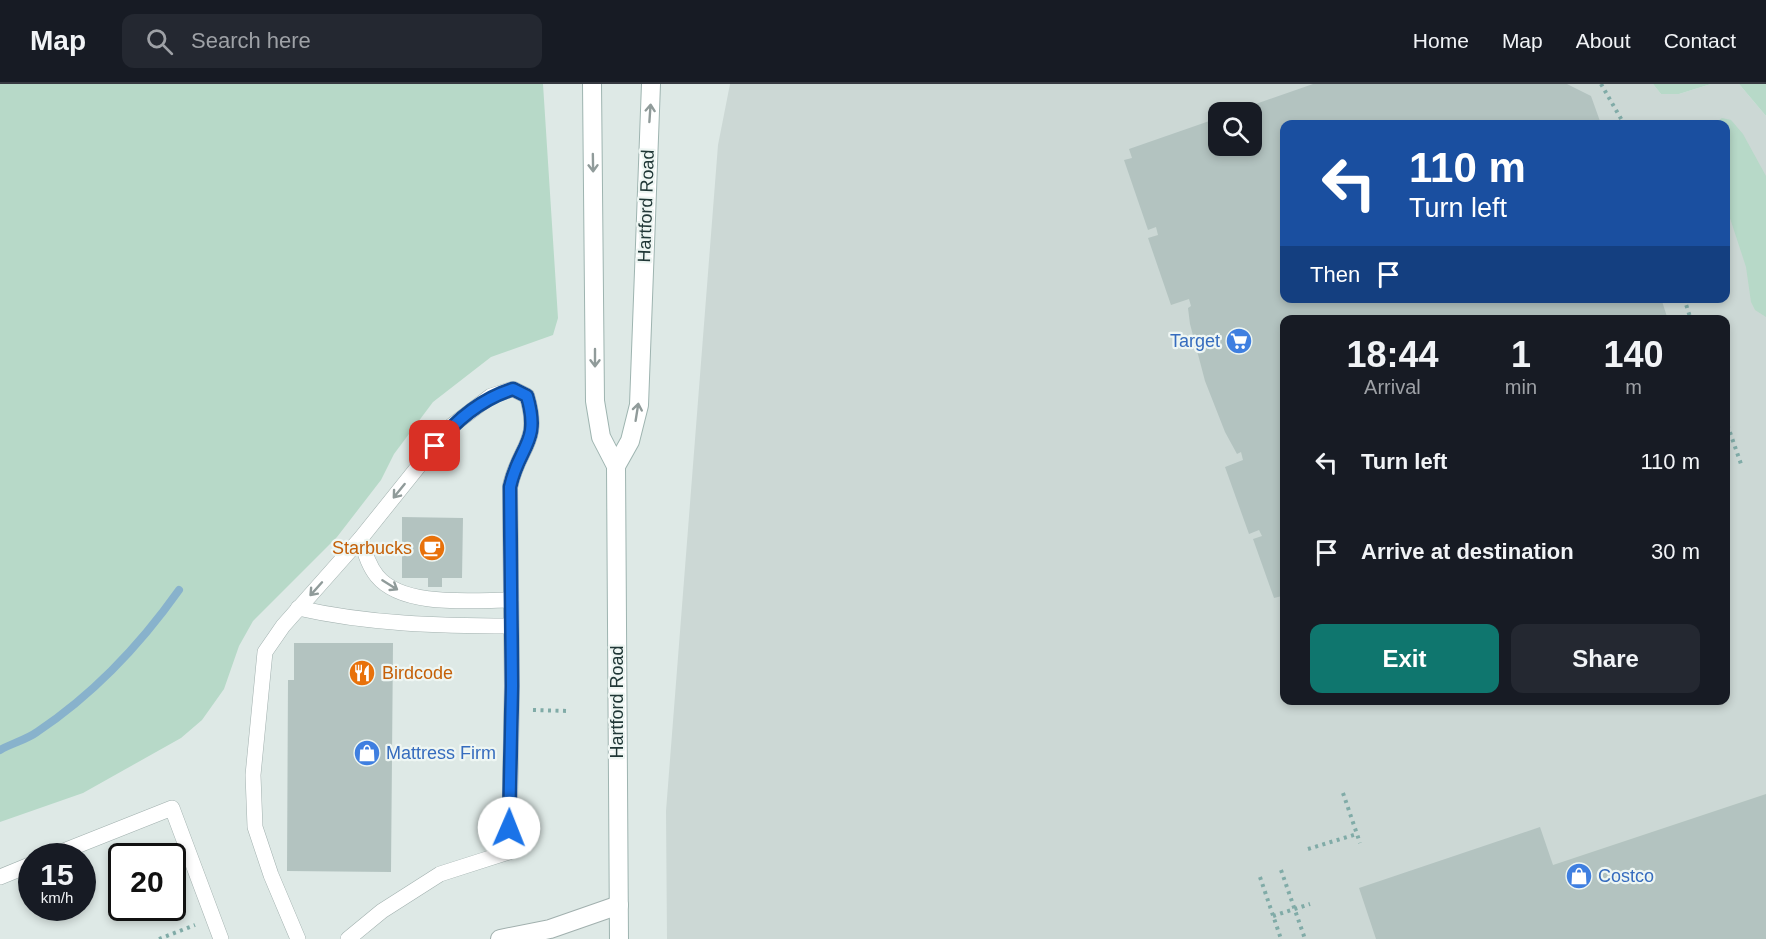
<!DOCTYPE html>
<html lang="en">
<head>
<meta charset="utf-8">
<style>
  :root { --surface:#171b24; --page:#242831; --text:#f1f3f6; --muted:#9ea1a6; --line:#363941; --accent:#0f766e }
  body { margin:0; font-family:Arial,sans-serif; background:var(--page); color:var(--text); height:100vh; display:flex; flex-direction:column; font-size:22px; white-space:nowrap }
  * { box-sizing:border-box; margin:0 }
  p { font-size:20px; color:var(--muted) }
  .icon { flex:none; width:33px; height:33px; fill:none; stroke:currentColor; stroke-width:2; stroke-linecap:round; stroke-linejoin:round }
  .map { position:relative; flex:1; overflow:hidden }
  .panel { position:absolute; left:1280px; top:231px; width:450px; height:390px; display:flex; flex-direction:column; background:var(--surface); border-radius:12px; box-shadow:0 3px 9px #0003 }
  .panel>* { flex:none }
  .guide { position:absolute; left:1280px; top:36px; width:450px; height:183px; border-radius:12px; box-shadow:0 3px 9px #0003; background:#1a4fa0; color:#fff; overflow:hidden }
  .controls { position:absolute; left:1208px; top:18px; display:grid; gap:12px }
  .controls a { display:grid; place-items:center; width:54px; height:54px; border-radius:12px; background:var(--surface); box-shadow:0 3px 9px #0003; font-size:30px }
  .speed { position:absolute; left:18px; top:759px; display:flex; gap:12px; font-size:30px; font-weight:700; text-align:center }
  .speed>* { display:grid; place-content:center; width:78px; height:78px; border-radius:50%; background:var(--surface); box-shadow:0 3px 9px #0003; line-height:1 }
  .speed small { font-size:15px; font-weight:400 }
  .speed .limit { border:3px solid #111; border-radius:9px; background:#fff; color:#111 }
  .pin { position:absolute; display:grid; place-items:center; width:51px; height:51px; color:#fff; margin:-26px; border-radius:12px; box-shadow:0 3px 9px #0006 }
  .me { position:absolute; width:66px; margin:-33px; rotate:1deg; stroke-linejoin:round; filter:drop-shadow(0 0 4px #0008) }
  .turn { display:flex; align-items:center; gap:21px; height:126px; padding:0 30px; font-size:27px }
  .turn .icon { width:78px; height:78px; stroke-width:2.5 }
  .turn b { display:block; font-size:42px; line-height:51px }
  .then { display:flex; align-items:center; height:57px; padding:0 30px; background:#0003; gap:12px; font-size:22px }
  .eta { display:flex; justify-content:space-evenly; align-items:center; height:102px; text-align:center }
  .eta b { font-size:36px; font-weight:800; line-height:42px }
  .button { display:flex; gap:12px; margin-top:auto; padding:12px 30px }
  .button a { flex:1; height:69px; border-radius:12px; background:var(--accent); color:#fff; font-size:24px; font-weight:800; line-height:69px; text-align:center }
  .button a+a { background:var(--page); color:var(--text) }
  ul { padding:0; list-style:none }
  li { display:flex; align-items:center; gap:18px; height:90px; padding:0 30px }
  li div { flex:1 }
  li b { display:block; font-size:22px }
  li em { font-style:normal }
  header { display:flex; align-items:center; gap:36px; box-sizing:border-box; height:84px; padding:0 30px; background:var(--surface); border-bottom:2px solid var(--line) }
  header strong { font-size:28px }
  nav { display:flex; gap:33px; margin-inline-start:auto; font-size:21px }
  .search { width:420px; height:54px; background:var(--page); display:flex; align-items:center; gap:15px; box-sizing:border-box; padding:0 21px; border-radius:12px; color:var(--muted); font-size:22px }
  .map>svg:first-child { display:block }
  .built { fill:#ccd8d5; fill-rule:evenodd }
  .green { fill:#b7d9c8 }
  .lines { fill:none; stroke-linecap:round; stroke-linejoin:round }
  .stream { stroke:#88b2cc; stroke-width:8 }
  .building { fill:#b3c3c0 }
  .lane-casing { stroke:#a1b0ae; stroke-width:16 }
  .street-casing { stroke:#a1b0ae; stroke-width:20 }
  .secondary-casing { stroke:#9eb4b0; stroke-width:20 }
  .path { stroke:#80aba7; stroke-width:4; stroke-dasharray:3 4.5; stroke-linecap:butt }
  .lane { stroke:#fff; stroke-width:15 }
  .street { stroke:#fff; stroke-width:18 }
  .secondary { stroke:#fff; stroke-width:18 }
  .oneway { stroke:#909b9a }
  .route-casing { stroke:#114b97; stroke-width:15 }
  .route { stroke:#1a73e8; stroke-width:10 }
  .labels { text-anchor:middle; stroke-width:4.5; stroke-linejoin:round; paint-order:stroke }
  .street-label { font-size:18px; fill:#203736; stroke:#eef6f3 }
  .shop-label { font-size:18px; fill:#366cbe; stroke:#eef6f3; text-anchor:start }
  .food-label { font-size:18px; fill:#c56008; stroke:#eef6f3; text-anchor:end }
</style>
</head>
<body>
<header>
<strong>Map</strong>
<div class="search"><svg class="icon" aria-label="search" viewBox="0 0 24 24"><circle cx="10" cy="10" r="6"/><path d="M15 15l6 6"/></svg>Search here</div>
<nav><a>Home</a><a>Map</a><a>About</a><a>Contact</a></nav>
</header>
<div class="map">
<svg width="1766" height="855" viewBox="0 0 1766 855">
  <rect width="100%" height="100%" fill="#dee9e6"/>
  <!-- built -->
  <path class="built" d="M730 0H1653L1661 10H1679L1711 0H1739L1766 32V855H667L666 727 718 61ZM1218 28H1251V62H1218ZM1284 40H1725V214H1284ZM1284 236H1725V616H1284Z"/>
  <!-- green -->
  <g class="green">
    <path d="M0 0H543L558 234 553 251 491 273 433 318 394 370 381 396 337 453 253 537 239 562 224 605 202 636 181 654 83 709 0 738Z"/>
    <path d="M1653 0H1711L1679 10H1661Z"/>
    <path d="M1739 0H1766V32Z"/>
    <path d="M1722 34 1731 36 1743 50 1766 92V233L1755 226 1751 218 1746 183 1725 119V40H1713Z"/>
  </g>
  <g class="lines">
    <!-- stream -->
    <path class="stream" d="M0 666C12 659 26 656 37 648 94 610 140 561 179 506"/>
  </g>
  <!-- building -->
  <g class="building">
    <path d="M1313 0H1567L1591 12 1601 40H1284V214H1661L1668 236H1284L1283 518 1282 512 1274 514 1253 455 1262 452 1259 446 1249 450 1225 383 1243 376 1241 368 1237 370 1225 348 1205 297 1190 240 1188 224 1191 222 1189 215 1171 221 1148 154 1158 151 1156 143 1148 146 1124 76 1132 74 1129 65 1218 34V62H1251V28H1233Z"/>
    <path d="M402 433 463 434 462 494H442V503H428V494H402Z"/>
    <path d="M294 559H393L391 788 287 787 288 596H294Z"/>
    <path d="M1766 710V855H1376L1359 804 1540 743 1553 781Z"/>
  </g>
  <g class="lines">
    <defs>
      <g id="lane">
        <path d="M361 454C364 467 368 481 377 492 403 524 473 516 511 516"/>
        <path d="M298 524C368 540 440 542 511 542"/>
        <path d="M51 772 172 724 221 855"/>
        <path d="M0 793 32 780"/>
        <path d="M298 855 271 791 255 743 253 691 265 568 283 542 361 454 450 343 491 312 513 305 527 312C541 360 519 361 510 403L512 602 509 768 440 790 382 827 348 855"/>
      </g>
      <path id="street" d="M500 855 550 845 619 821"/>
      <g id="secondary">
        <path d="M592 0 595 317 601 353 616 382 619 855"/>
        <path d="M616 382 630 357 639 321 651 0"/>
      </g>
    </defs>
    <!-- lane casing -->
    <use href="#lane" class="lane-casing"/>
    <!-- street casing -->
    <use href="#street" class="street-casing"/>
    <!-- secondary casing -->
    <use href="#secondary" class="secondary-casing"/>
    <!-- path -->
    <g class="path">
      <path d="M1601 0 1624 40"/>
      <path d="M1684 214 1691 236"/>
      <path d="M1725 334 1741 380"/>
      <path d="M533 626 569 627"/>
      <path d="M1343 709 1360 759"/>
      <path d="M1308 765 1357 750"/>
      <path d="M1281 786 1305 855"/>
      <path d="M1260 793 1281 855"/>
      <path d="M1273 832 1310 820"/>
      <path d="M159 855 195 841"/>
    </g>
    <!-- lane -->
    <use href="#lane" class="lane"/>
    <!-- street -->
    <use href="#street" class="street"/>
    <!-- secondary -->
    <use href="#secondary" class="secondary"/>
  </g>
  <!-- one-way arrows -->
  <defs><path id="oneway-shaft" d="M-6 0H5M1.5-3L5.5 0L1.5 3" fill="none" stroke-width="1.6" stroke-linecap="round" stroke-linejoin="round" transform="scale(1.5)"/></defs>
  <g class="oneway">
    <use href="#oneway-shaft" transform="translate(650 29) rotate(-86)"/>
    <use href="#oneway-shaft" transform="translate(593 79) rotate(89)"/>
    <use href="#oneway-shaft" transform="translate(595 274) rotate(90)"/>
    <use href="#oneway-shaft" transform="translate(637 328) rotate(-81)"/>
    <use href="#oneway-shaft" transform="translate(399 407) rotate(129)"/>
    <use href="#oneway-shaft" transform="translate(390 501) rotate(32)"/>
    <use href="#oneway-shaft" transform="translate(316 505) rotate(132)"/>
  </g>
  <g class="lines">
    <defs>
      <path id="route" d="M435 362C456 336 481 315 513 305L527 312C541 360 519 361 510 403L512 602 509 744"/>
    </defs>
    <!-- route casing -->
    <use href="#route" class="route-casing"/>
    <!-- route -->
    <use href="#route" class="route"/>
  </g>
  <!-- icons -->
  <defs>
    <symbol id="supermarket-disc" viewBox="-11 -11 22 22"><circle r="9.5" fill="#3f7fe0" stroke="#eef6f3"/><path d="M-6-5.5h2.5l.6 2H6L4.5 2H-2.5L-4.4-4H-6ZM-1.5 3.2a1.3 1.3 0 1 0 .1 0ZM3 3.2a1.3 1.3 0 1 0 .1 0Z" fill="#fff"/></symbol>
    <symbol id="cafe-disc" viewBox="-11 -11 22 22"><circle r="9.5" fill="#e8710a" stroke="#eef6f3"/><path d="M-5.5-4.5H6V0H3Q3 3.5 0 3.5H-2.5Q-5.5 3.5-5.5 0ZM3-3.2v2h1.7v-2ZM-6 4.5H4V6H-6Z" fill="#fff"/></symbol>
    <symbol id="restaurant-disc" viewBox="-11 -11 22 22"><circle r="9.5" fill="#e8710a" stroke="#eef6f3"/><path d="M-5-6h1v4h1v-4h1v4h1v-4h1v5L-1.5 .5V6h-2V.5L-5-1ZM5-6V6H3V1.5H1.5Q1.5-4 5-6Z" fill="#fff"/></symbol>
    <symbol id="shop-disc" viewBox="-11 -11 22 22"><circle r="9.5" fill="#3f7fe0" stroke="#eef6f3"/><path d="M-5-2.5h2.3a2.7 3.5 0 0 1 5.4 0H5L5.5 6h-11ZM-1.5-2.5h3a1.5 2.3 0 0 0-3 0Z" fill="#fff"/></symbol>
  </defs>
  <g fill-rule="evenodd">
    <use href="#supermarket-disc" x="1224" y="242" width="30" height="30"/>
    <use href="#cafe-disc" x="417" y="449" width="30" height="30"/>
    <use href="#restaurant-disc" x="347" y="574" width="30" height="30"/>
    <use href="#shop-disc" x="352" y="654" width="30" height="30"/>
    <use href="#shop-disc" x="1564" y="777" width="30" height="30"/>
  </g>
  <g class="labels">
    <!-- street labels -->
    <g class="street-label">
      <text transform="translate(646 122) rotate(-88)" y="6">Hartford Road</text>
      <text transform="translate(617 618) rotate(-90)" y="6">Hartford Road</text>
    </g>
    <!-- shop labels -->
    <g class="shop-label">
      <text x="1220" y="263" text-anchor="end">Target</text>
      <text x="386" y="675">Mattress Firm</text>
      <text x="1598" y="798">Costco</text>
    </g>
    <!-- food labels -->
    <g class="food-label">
      <text x="412" y="470">Starbucks</text>
      <text x="382" y="595" text-anchor="start">Birdcode</text>
    </g>
  </g>
</svg>
<div class="controls">
<a><svg class="icon" aria-label="search" viewBox="0 0 24 24"><circle cx="10" cy="10" r="6"/><path d="M15 15l6 6"/></svg></a>
</div>
<div class="speed"><div>15<small>km/h</small></div><div class="limit">20</div></div>
<div class="pin" style="left:435px;top:362px;background:#d93025"><svg class="icon" aria-label="arrive" viewBox="0 0 24 24"><path d="M6 21V4h12l-3 4 3 4H6"/></svg></div>
<svg class="me" style="left:509px;top:744px" viewBox="-20 -20 40 40"><circle r="19" fill="#fff"/><path d="M0-13L10 11 0 6-10 11z" fill="#1a73e8"/></svg>
<div class="guide">
<div class="turn"><svg class="icon" aria-label="left" viewBox="0 0 24 24"><path d="M17 20v-9H6M10 6l-5 5 5 5"/></svg><div><b>110 m</b>Turn left</div></div>
<div class="then">Then<svg class="icon" aria-label="arrive" viewBox="0 0 24 24"><path d="M6 21V4h12l-3 4 3 4H6"/></svg></div>
</div>
<section class="panel">
<div class="eta">
<div><b>18:44</b><p>Arrival</p></div>
<div><b>1</b><p>min</p></div>
<div><b>140</b><p>m</p></div>
</div>
<ul>
<li><svg class="icon" aria-label="left" viewBox="0 0 24 24"><path d="M17 20v-9H6M10 6l-5 5 5 5"/></svg><div><b>Turn left</b></div><em>110 m</em></li>
<li><svg class="icon" aria-label="arrive" viewBox="0 0 24 24"><path d="M6 21V4h12l-3 4 3 4H6"/></svg><div><b>Arrive at destination</b></div><em>30 m</em></li>
</ul>
<div class="button"><a>Exit</a><a>Share</a></div>
</section>
</div>
</body>
</html>
